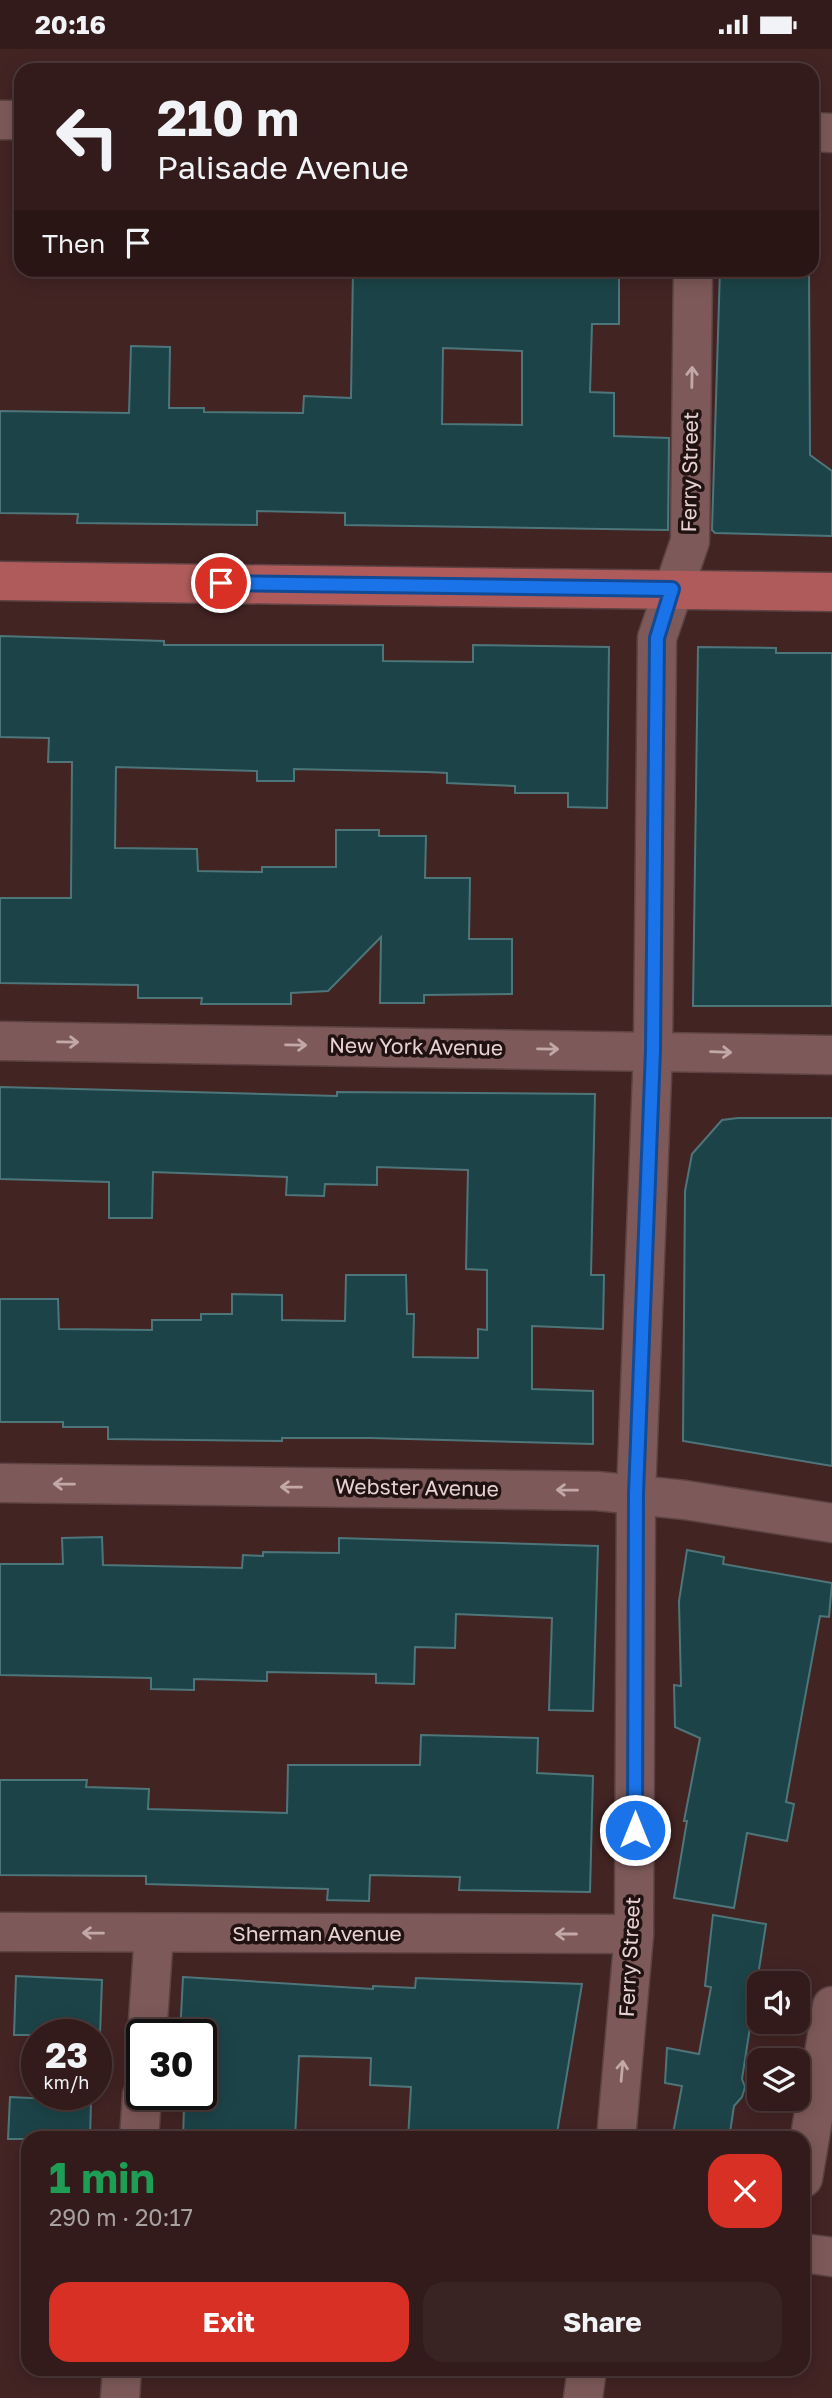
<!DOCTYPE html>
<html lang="en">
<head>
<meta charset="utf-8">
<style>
  :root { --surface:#321b1a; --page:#3a2423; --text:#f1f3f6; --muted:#a8a1a2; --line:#4d3939; --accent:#d93025 }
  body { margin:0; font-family:"Golos Text",sans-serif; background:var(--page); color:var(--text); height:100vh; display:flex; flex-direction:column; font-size:26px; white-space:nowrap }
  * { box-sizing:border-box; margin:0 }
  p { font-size:23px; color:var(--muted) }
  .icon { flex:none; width:38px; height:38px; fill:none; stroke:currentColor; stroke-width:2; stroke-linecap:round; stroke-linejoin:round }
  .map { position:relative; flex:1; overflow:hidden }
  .sheet { position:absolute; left:21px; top:2082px; width:789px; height:245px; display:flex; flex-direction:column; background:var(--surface); border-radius:21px; box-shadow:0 4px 18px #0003,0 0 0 2px var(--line) }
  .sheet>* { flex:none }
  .top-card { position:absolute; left:14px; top:14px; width:805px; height:214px; border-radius:21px; box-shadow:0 4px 18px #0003,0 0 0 2px var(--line); background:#321b1a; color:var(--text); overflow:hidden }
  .tools { position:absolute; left:747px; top:1922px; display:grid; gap:14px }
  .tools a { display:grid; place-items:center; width:63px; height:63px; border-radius:14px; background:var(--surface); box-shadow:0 4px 18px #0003,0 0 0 2px var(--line); font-size:35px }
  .speed { position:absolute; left:21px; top:1970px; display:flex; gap:14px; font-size:35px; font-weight:700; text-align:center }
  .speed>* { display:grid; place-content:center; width:91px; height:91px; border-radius:50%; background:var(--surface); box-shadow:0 4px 18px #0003,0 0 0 2px var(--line); line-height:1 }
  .speed small { font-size:18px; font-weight:400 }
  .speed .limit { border:4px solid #111; border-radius:10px; background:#fff; color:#111 }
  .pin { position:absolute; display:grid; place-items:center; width:60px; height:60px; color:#fff; margin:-30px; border:4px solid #fff; border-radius:50%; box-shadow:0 2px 7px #0007 }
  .me { position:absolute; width:77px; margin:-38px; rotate:0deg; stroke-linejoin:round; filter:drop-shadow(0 0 5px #0008) }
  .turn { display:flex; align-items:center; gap:24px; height:147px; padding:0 28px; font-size:32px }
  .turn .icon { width:91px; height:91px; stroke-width:2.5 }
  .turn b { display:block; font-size:49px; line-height:60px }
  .then { display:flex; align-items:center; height:66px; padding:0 28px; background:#0003; gap:14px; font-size:26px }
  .round { display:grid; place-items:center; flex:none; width:74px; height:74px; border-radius:21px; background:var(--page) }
  .summary { display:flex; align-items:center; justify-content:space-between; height:119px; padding:0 28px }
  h1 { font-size:42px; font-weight:700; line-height:52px; color:#1e9e55 }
  .action { display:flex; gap:14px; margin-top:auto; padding:14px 28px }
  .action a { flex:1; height:80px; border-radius:21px; background:var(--accent); color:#fff; font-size:28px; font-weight:700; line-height:80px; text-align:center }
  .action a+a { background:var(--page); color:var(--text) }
  .status { display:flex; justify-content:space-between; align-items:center; height:49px; padding:0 35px; background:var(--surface); direction:ltr }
  .status svg { height:19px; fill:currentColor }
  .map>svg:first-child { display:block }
  .building { fill:#1c4448; stroke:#4e767a; stroke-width:2; fill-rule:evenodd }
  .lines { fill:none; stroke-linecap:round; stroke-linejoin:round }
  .minor-casing { stroke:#5d4343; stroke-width:41 }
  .major-casing { stroke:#5d4343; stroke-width:41 }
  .minor { stroke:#7d5a59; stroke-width:38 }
  .major { stroke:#af5b5b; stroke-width:38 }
  .oneway { stroke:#c2a8a7 }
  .route-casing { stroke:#114b97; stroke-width:18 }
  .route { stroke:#1a73e8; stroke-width:12 }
  .labels { text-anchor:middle; stroke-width:7; stroke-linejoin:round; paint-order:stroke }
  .street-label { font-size:21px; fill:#e7d2d1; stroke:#1f1211 }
</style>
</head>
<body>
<div class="status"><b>20:16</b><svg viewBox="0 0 49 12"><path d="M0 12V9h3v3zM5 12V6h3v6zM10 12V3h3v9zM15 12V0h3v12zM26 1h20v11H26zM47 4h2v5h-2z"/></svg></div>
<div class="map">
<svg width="832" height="2349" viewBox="0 0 832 2349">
  <rect width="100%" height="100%" fill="#422423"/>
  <!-- building -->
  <g class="building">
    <path d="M353 220H619V275H592L590 343 614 344V387L669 389 668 481 345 476V464L257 462V476L77 474 78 465 0 464V362L129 364 131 297 170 298 169 359H204V363L303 364 304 347 351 349ZM443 299 522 302V376L442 375Z"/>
    <path d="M720 220H809L810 406 832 422V487L715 484 712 481Z"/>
    <path d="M0 587 164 592V596H383V612L473 613V596L609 598 607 759 568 758V744H515V737L447 734V724L427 723 294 720V732H257V722L116 718 115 799 197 800 198 822 262 823V818H336V781H379V787H426L425 829H470L469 890H512V945L424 946V954H380L381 888 328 942 291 944V955H201L202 949H138V936L0 934V849H71L72 713H48L49 689 0 688Z"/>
    <path d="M698 598 776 599V604H832V957H693Z"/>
    <path d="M0 1038 337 1047V1043L595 1045 591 1226H604L603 1280 532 1277V1340L593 1342V1395L371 1389H282V1392L108 1390V1378H63V1373H0V1250H58L59 1280 152 1281V1271H201V1265H232V1245L282 1246V1271L345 1272 346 1226H406L407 1265H414L413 1308 478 1309V1280L487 1281V1221L466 1220 468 1121 377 1118V1136L325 1135 324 1147 286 1146 287 1128 153 1123 152 1169H109V1133L0 1130Z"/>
    <path d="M738 1069H832V1417L683 1392 685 1142 692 1105 722 1071Z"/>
    <path d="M102 1488 103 1516 242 1519 243 1506 263 1507V1503L339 1504V1489L598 1497 593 1662 549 1661 552 1569 456 1565 455 1599 415 1598 414 1635 376 1634V1625L267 1623V1632L194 1630V1641L151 1640V1629L0 1626V1515H63L62 1489Z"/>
    <path d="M687 1501 724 1508 723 1515 832 1534 829 1568 820 1567 803 1659 786 1753 794 1755 787 1792 747 1784 734 1859 674 1849 687 1772H684L700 1689 675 1678 674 1636 681 1637 679 1552Z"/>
    <path d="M421 1686 538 1689 537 1724 593 1727 590 1843 459 1841 460 1828 370 1826 369 1852 327 1851 328 1840 146 1835V1827L0 1826V1731H87L86 1738 149 1740 148 1760 287 1764 288 1716H420Z"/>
    <path d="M713 1866 766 1875 742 2030 745 2038 742 2048 734 2057 729 2090H672L682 2037 665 2034 667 1999 699 2005 711 1938 705 1937Z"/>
    <path d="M16 1927 102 1931 100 1986H14Z"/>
    <path d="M183 1928 373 1940V1937L415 1939 416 1929 582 1935 556 2090H408L411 2038 370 2036 371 2009 299 2007 295 2090H183L184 2058 201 2059V1986H180Z"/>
    <path d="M10 2048 91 2052 90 2090H8Z"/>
  </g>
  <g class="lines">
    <defs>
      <g id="minor">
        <path d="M0 71H21"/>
        <path d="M812 83 832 84"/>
        <path d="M0 992 832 1006"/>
        <path d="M0 1434 597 1442 685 1451 832 1474"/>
        <path d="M0 1883 634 1885"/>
        <path d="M147 1986 154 1885"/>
        <path d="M139 2090 142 2046"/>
        <path d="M616 2090 634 1885 636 1445 653 1001 657 589 690 492 693 220"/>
        <path d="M803 2129 832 1957"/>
        <path d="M803 2204 832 2208"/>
        <path d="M120 2349 122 2320"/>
        <path d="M583 2349 587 2320"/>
      </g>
      <path id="major" d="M0 532 832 543"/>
    </defs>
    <!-- minor casing -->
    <use href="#minor" class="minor-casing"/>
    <!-- major casing -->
    <use href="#major" class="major-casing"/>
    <!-- minor -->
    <use href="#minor" class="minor"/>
    <!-- major -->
    <use href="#major" class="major"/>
  </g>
  <!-- one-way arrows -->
  <defs><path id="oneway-shaft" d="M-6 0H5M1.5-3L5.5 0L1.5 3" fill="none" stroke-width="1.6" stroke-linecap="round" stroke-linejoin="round" transform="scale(1.75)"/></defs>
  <g class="oneway">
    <use href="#oneway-shaft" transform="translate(692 328) rotate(-89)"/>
    <use href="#oneway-shaft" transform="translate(68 993) rotate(1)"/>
    <use href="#oneway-shaft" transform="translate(296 996) rotate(1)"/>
    <use href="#oneway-shaft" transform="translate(548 1000) rotate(1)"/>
    <use href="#oneway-shaft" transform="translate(721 1003) rotate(2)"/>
    <use href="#oneway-shaft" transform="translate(64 1435) rotate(-179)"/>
    <use href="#oneway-shaft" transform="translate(291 1438) rotate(-179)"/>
    <use href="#oneway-shaft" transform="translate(567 1441) rotate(-179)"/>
    <use href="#oneway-shaft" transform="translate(93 1884) rotate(-179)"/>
    <use href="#oneway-shaft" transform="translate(566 1885) rotate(-180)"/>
    <use href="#oneway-shaft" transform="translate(622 2022) rotate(-85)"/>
  </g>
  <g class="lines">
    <defs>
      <path id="route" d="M221 534 672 540 657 589 653 1001 636 1445 635 1781"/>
    </defs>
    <!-- route casing -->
    <use href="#route" class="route-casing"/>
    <!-- route -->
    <use href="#route" class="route"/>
  </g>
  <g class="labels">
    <!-- street labels -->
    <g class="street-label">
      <text transform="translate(690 423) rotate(-89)" y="7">Ferry Street</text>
      <text transform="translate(416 998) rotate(1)" y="7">New York Avenue</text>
      <text transform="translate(417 1439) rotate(1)" y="7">Webster Avenue</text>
      <text x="317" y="1892">Sherman Avenue</text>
      <text transform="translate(630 1908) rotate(-87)" y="7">Ferry Street</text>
    </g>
  </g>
</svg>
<div class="tools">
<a><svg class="icon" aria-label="sound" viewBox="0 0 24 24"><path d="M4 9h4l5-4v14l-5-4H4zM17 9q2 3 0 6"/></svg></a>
<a><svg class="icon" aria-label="layers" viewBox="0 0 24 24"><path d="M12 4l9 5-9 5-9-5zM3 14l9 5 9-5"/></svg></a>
</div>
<div class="speed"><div>23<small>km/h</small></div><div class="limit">30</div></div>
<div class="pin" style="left:221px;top:534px;background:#d93025"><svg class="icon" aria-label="arrive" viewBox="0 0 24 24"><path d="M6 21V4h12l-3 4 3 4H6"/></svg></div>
<svg class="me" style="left:635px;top:1781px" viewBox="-20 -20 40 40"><circle r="17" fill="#1a73e8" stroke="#fff" stroke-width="3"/><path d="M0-11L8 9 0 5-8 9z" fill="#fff"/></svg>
<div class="top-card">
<div class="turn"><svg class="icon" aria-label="left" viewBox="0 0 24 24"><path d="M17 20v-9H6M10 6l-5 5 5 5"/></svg><div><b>210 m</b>Palisade Avenue</div></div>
<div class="then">Then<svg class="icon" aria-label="arrive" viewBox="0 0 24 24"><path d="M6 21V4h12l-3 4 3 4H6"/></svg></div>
</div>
<section class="sheet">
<div class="summary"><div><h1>1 min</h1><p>290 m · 20:17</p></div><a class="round" style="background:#d93025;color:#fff"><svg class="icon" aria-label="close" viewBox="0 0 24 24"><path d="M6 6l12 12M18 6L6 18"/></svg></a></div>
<div class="action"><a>Exit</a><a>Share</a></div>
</section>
</div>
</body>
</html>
